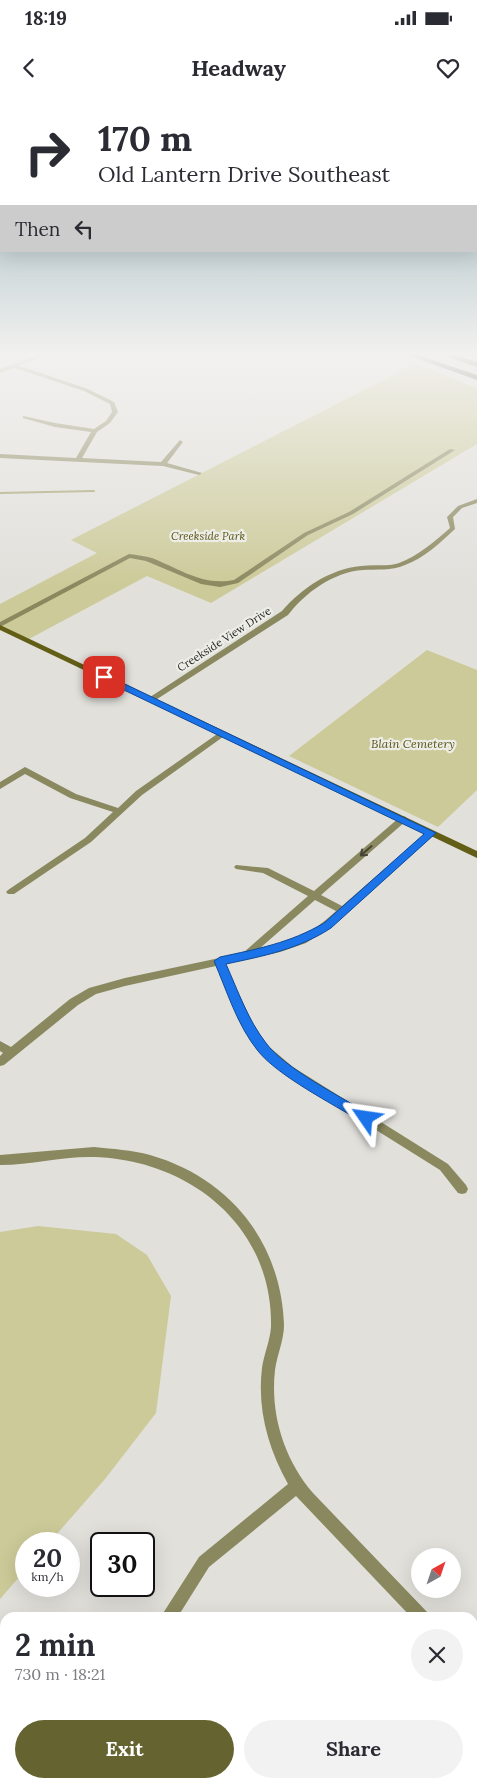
<!DOCTYPE html>
<html lang="en">
<head>
<meta charset="utf-8">
<style>
  :root { --surface:#fff; --page:#f2f2f3; --text:#2b2b33; --muted:#7c7c81; --accent:#65632f }
  body { margin:0; font-family:Lora,serif; background:var(--page); color:var(--text); height:100vh; display:flex; flex-direction:column; font-size:19px; white-space:nowrap }
  * { box-sizing:border-box; margin:0 }
  p { font-size:16px; color:var(--muted) }
  .icon { flex:none; width:28px; height:28px; fill:none; stroke:currentColor; stroke-width:2; stroke-linecap:round; stroke-linejoin:round }
  .map { position:relative; flex:1; overflow:hidden }
  .details { position:absolute; left:0px; top:1512px; width:478px; height:176px; display:flex; flex-direction:column; background:var(--surface); border-radius:15px 15px 0 0; box-shadow:0 5px 20px #0002 }
  .details>* { flex:none }
  .top-card { position:absolute; left:0px; top:0px; width:478px; height:152px; box-shadow:0 5px 20px #0002; background:#fff; color:var(--text); overflow:hidden }
  .needle { width:32px; rotate:40deg }
  .buttons { position:absolute; left:411px; top:1448px; display:grid; gap:10px }
  .buttons a { display:grid; place-items:center; width:50px; height:50px; border-radius:50%; background:var(--surface); box-shadow:0 5px 20px #0002; font-size:25px }
  .speed { position:absolute; left:15px; top:1432px; display:flex; gap:10px; font-size:25px; font-weight:700; text-align:center }
  .speed>* { display:grid; place-content:center; width:65px; height:65px; border-radius:50%; background:var(--surface); box-shadow:0 5px 20px #0002; line-height:1 }
  .speed small { font-size:12px; font-weight:400 }
  .speed .limit { border:2px solid #111; border-radius:8px; background:#fff; color:#111 }
  .pin { position:absolute; display:grid; place-items:center; width:42px; height:42px; color:#fff; margin:-21px; border-radius:10px; box-shadow:0 2px 8px #0006 }
  .me { position:absolute; width:55px; margin:-28px; rotate:302deg; stroke-linejoin:round; filter:drop-shadow(0 0 4px #0008) }
  .turn { display:flex; align-items:center; gap:18px; height:105px; padding:0 15px; font-size:22px }
  .turn .icon { width:65px; height:65px; stroke-width:2.5 }
  .turn b { display:block; font-size:35px; line-height:42px }
  .then { display:flex; align-items:center; height:48px; padding:0 15px; background:#0003; gap:10px; font-size:19px }
  .round { display:grid; place-items:center; flex:none; width:52px; height:52px; border-radius:26px; background:var(--page) }
  .head { display:flex; align-items:center; justify-content:space-between; height:85px; padding:0 15px }
  h1 { font-size:30px; font-weight:700; line-height:38px }
  .action { display:flex; gap:10px; margin-top:auto; padding:10px 15px }
  .action a { flex:1; height:58px; border-radius:30px; background:var(--accent); color:#fff; font-size:20px; font-weight:700; line-height:58px; text-align:center }
  .action a+a { background:var(--page); color:var(--text) }
  .status { display:flex; justify-content:space-between; align-items:center; height:35px; padding:0 25px; background:var(--surface); direction:ltr }
  .status svg { height:14px; fill:currentColor }
  header { display:flex; justify-content:space-between; align-items:center; height:65px; padding:0 15px; background:var(--surface); font-size:22px; font-weight:700 }
  .map>svg:first-child { display:block }
  .green { fill:#ccca98 }
  .lines { fill:none; stroke-linecap:round; stroke-linejoin:round }
  .stream { stroke:#a4a16c; stroke-width:2 }
  .minor { fill:#8a885e; fill-rule:evenodd }
  .tertiary { fill:#8a885e; fill-rule:evenodd }
  .secondary { fill:#625e16; fill-rule:evenodd }
  .motorway { fill:#292703; fill-rule:evenodd }
  .oneway { stroke:#454436 }
  .route { fill:#1a73e8; stroke:#114b97 }
  .labels { text-anchor:middle; stroke-width:4.5; stroke-linejoin:round; paint-order:stroke }
  .far-park-label { font-size:11px; font-style:italic; fill:#595516; stroke:#eeeee8 }
  .far-street-label { font-size:11px; fill:#282725; stroke:#eeeee8 }
  .park-label { font-size:12px; font-style:italic; fill:#595516; stroke:#eeeee8 }
</style>
</head>
<body>
<div class="status"><b>18:19</b><svg viewBox="0 0 49 12"><path d="M0 12V9h3v3zM5 12V6h3v6zM10 12V3h3v9zM15 12V0h3v12zM26 1h20v11H26zM47 4h2v5h-2z"/></svg></div>
<header><svg class="icon" aria-label="back" viewBox="0 0 24 24"><path d="M15 5l-7 7 7 7"/></svg>Headway<svg class="icon" aria-label="heart" viewBox="0 0 24 24"><path d="M12 20l-8-8c-3-5 5-10 8-4 3-6 11-1 8 4z"/></svg></header>
<div class="map">
<svg width="477" height="1688" viewBox="0 0 477 1688">
  <rect width="100%" height="100%" fill="#e1e0db"/>
  <!-- green -->
  <g class="green">
    <path d="M415 264 477 288V344L211 503 147 476 27 540 0 527V504L97 453 71 440Z"/>
    <path d="M427 550 477 570V690L438 727 289 656Z"/>
    <path d="M38 1126 116 1134 147 1155 171 1196 156 1313 105 1379 48 1444H26V1469L0 1499V1132Z"/>
  </g>
  <g class="lines">
    <!-- stream -->
    <path class="stream" d="M0 393 94 391"/>
    <!-- minor -->
    <g class="minor">
      <path d="M14 264 88 289 114 302 118 312 110 323 97 332 82 358 161 362 180 340 183 342 167 363 202 373 199 375 163 366 0 358V354L76 358 91 332 55 327 23 318V316L55 323 94 329 106 321 112 312 110 304 84 291 12 267 11 266Z"/>
      <path d="M450 349 455 350 353 414 308 435 238 483 220 487 201 484 146 461 130 458 0 527V522L129 454C137 455 145 456 152 458 180 469 202 486 234 480L304 433 349 412Z"/>
      <path d="M477 399V403L462 408 453 417 455 429C440 443 424 458 405 465 391 471 377 469 363 470 333 472 305 493 288 515L154 601H148L147 599 282 511C302 488 330 469 361 466 374 464 387 467 399 463 418 456 435 441 450 428L447 417 458 406Z"/>
      <path d="M220 632H226L227 634 142 695 91 742 14 794H8L6 792 8 790 85 738 113 712 70 698 25 674 0 689V682L25 667 76 694 118 708 136 691Z"/>
      <path d="M403 716 406 717 407 719 406 721 321 795 342 806 428 731 431 730 436 733 347 813 330 827 306 843 280 852 225 864 252 922 267 945 293 967 448 1064 466 1085 468 1089 466 1093 462 1094 458 1093 440 1070 285 973 259 951 242 924 216 866 125 886 96 894 78 905 4 965 0 966V956L3 953 0 951V941L11 947 70 899 89 888 125 878 243 853 308 796 263 773 236 769 234 767 236 765 268 768 314 791 400 717ZM315 800 336 811C310 835 294 841 259 849Z"/>
      <path d="M94 1047C113 1049 132 1050 150 1055 230 1078 281 1142 284 1225 284 1240 277 1255 275 1270 270 1314 284 1359 313 1393L428 1513 431 1518H412L296 1396 209 1467 177 1518H160L199 1457 288 1384C268 1348 257 1309 262 1268 264 1254 270 1241 271 1227 273 1126 190 1060 94 1057 63 1056 32 1065 0 1065V1055Z"/>
      <path d="M472 1548 477 1550V1567L472 1565Z"/>
      <path d="M46 1684H65L64 1688H45Z"/>
    </g>
    <!-- tertiary -->
    <path class="tertiary" d="M48 252H54L0 273V269Z"/>
    <!-- secondary -->
    <path class="secondary" d="M0 525 477 751V758L0 530Z"/>
    <!-- motorway -->
    <g class="motorway">
      <path d="M399 252H409L477 275V280Z"/>
      <path d="M434 252H444L477 262V267Z"/>
    </g>
  </g>
  <!-- one-way arrows -->
  <defs><path id="oneway-shaft" d="M-6 0H5M1.5-3L5.5 0L1.5 3" fill="none" stroke-width="1.6" stroke-linecap="round" stroke-linejoin="round" transform="scale(1.25)"/></defs>
  <use class="oneway" href="#oneway-shaft" transform="translate(366 751) rotate(139)"/>
  <!-- sky -->
  <linearGradient id="sky" x2="0" y2="1"><stop stop-color="#8dacb6"/><stop offset="0.52" stop-color="#f2f1ef"/><stop offset="1" stop-color="#f2f1ef" stop-opacity="0"/></linearGradient>
  <rect width="477" height="488" fill="url(#sky)"/>
  <!-- route -->
  <path class="route" d="M104 574 436 733 331 828C299 849 264 856 226 864 238 891 248 920 266 943 284 968 343 998 371 1015L373 1018 371 1022 366 1024 362 1022C333 1004 278 976 258 951 237 925 227 891 214 861L220 857C257 849 290 843 324 823L424 734 101 579 100 577Z"/>
  <g class="labels">
    <!-- far-park labels -->
    <g class="far-park-label">
      <text x="208" y="440">Creekside Park</text>
    </g>
    <!-- far-street labels -->
    <g class="far-street-label">
      <text transform="translate(224 539) rotate(-33)" y="4">Creekside View Drive</text>
    </g>
    <!-- park labels -->
    <g class="park-label">
      <text x="413" y="648">Blain Cemetery</text>
    </g>
  </g>
</svg>
<div class="buttons">
<a><svg class="needle" viewBox="-14 -14 28 28"><path d="M0-13l5 13h-10z" fill="#e53935"/><path d="M0 13l5-13h-10z" fill="#7c7c81"/></svg></a>
</div>
<div class="speed"><div>20<small>km/h</small></div><div class="limit">30</div></div>
<div class="pin" style="left:104px;top:577px;background:#d93025"><svg class="icon" aria-label="arrive" viewBox="0 0 24 24"><path d="M6 21V4h12l-3 4 3 4H6"/></svg></div>
<svg class="me" style="left:366px;top:1018px" viewBox="-20 -20 40 40"><path d="M0-17L14 15 0 8-14 15z" fill="#1a73e8" stroke="#fff" stroke-width="4"/></svg>
<div class="top-card">
<div class="turn"><svg class="icon" aria-label="right" viewBox="0 0 24 24"><path d="M7 20v-9h11M14 6l5 5-5 5"/></svg><div><b>170 m</b>Old Lantern Drive Southeast</div></div>
<div class="then">Then<svg class="icon" aria-label="left" viewBox="0 0 24 24"><path d="M17 20v-9H6M10 6l-5 5 5 5"/></svg></div>
</div>
<section class="details">
<div class="head"><div><h1>2 min</h1><p>730 m · 18:21</p></div><a class="round"><svg class="icon" aria-label="close" viewBox="0 0 24 24"><path d="M6 6l12 12M18 6L6 18"/></svg></a></div>
<div class="action"><a>Exit</a><a>Share</a></div>
</section>
</div>
</body>
</html>
